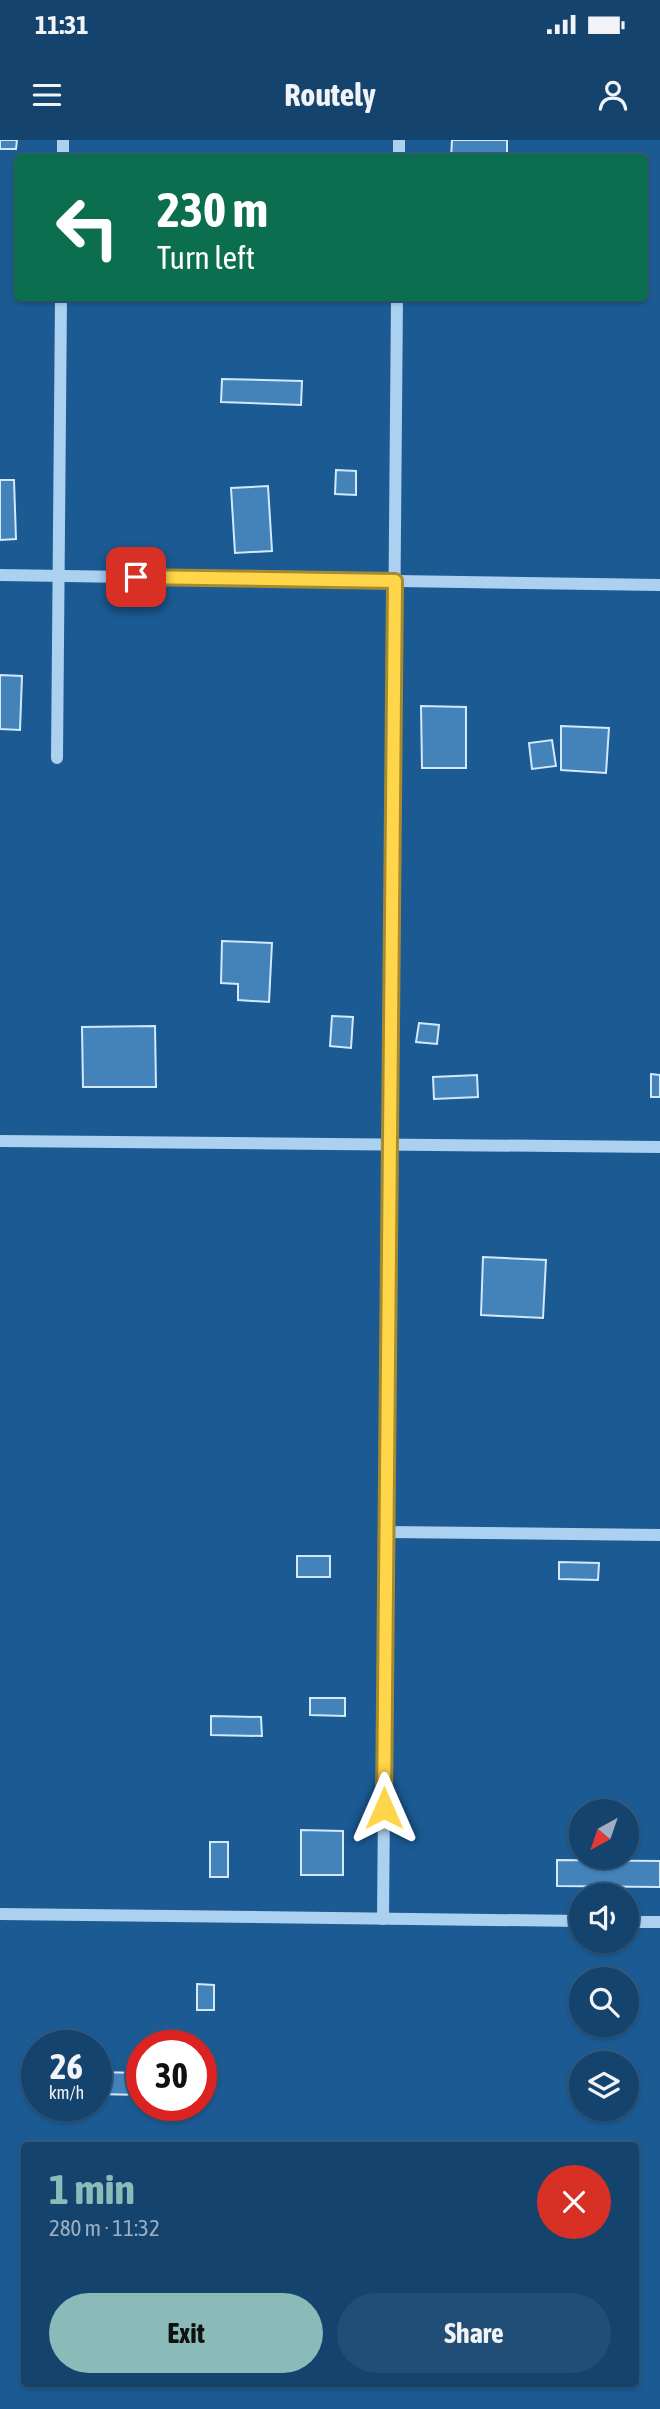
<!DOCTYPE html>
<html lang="en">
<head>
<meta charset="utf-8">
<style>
  :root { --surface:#14446e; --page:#214e76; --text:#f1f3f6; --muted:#9db0c2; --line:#335c81; --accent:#8bbbb9 }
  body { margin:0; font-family:"Asap Condensed",sans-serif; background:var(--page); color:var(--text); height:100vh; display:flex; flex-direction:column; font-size:26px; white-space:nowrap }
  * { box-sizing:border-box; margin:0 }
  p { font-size:23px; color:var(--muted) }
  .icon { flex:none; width:38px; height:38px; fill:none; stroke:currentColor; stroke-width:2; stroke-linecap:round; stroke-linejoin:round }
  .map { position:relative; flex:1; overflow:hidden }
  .drawer { position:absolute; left:21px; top:2002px; width:618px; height:245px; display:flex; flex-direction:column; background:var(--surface); border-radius:7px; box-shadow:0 2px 5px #0004,0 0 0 2px var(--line) }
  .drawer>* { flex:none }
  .guide { position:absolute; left:14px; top:14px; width:634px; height:147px; border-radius:7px; box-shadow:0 2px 5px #0004,0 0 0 2px var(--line); background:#0b6e4f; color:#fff; overflow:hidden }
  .needle { width:46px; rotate:220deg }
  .controls { position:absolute; left:569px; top:1659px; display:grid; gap:14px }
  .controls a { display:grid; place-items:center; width:70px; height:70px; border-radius:50%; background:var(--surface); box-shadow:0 2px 5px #0004,0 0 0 2px var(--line); font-size:35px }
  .speed { position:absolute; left:21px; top:1890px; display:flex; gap:14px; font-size:35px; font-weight:700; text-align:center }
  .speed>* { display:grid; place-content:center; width:91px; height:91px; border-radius:50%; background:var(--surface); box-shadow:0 2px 5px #0004,0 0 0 2px var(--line); line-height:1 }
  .speed small { font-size:18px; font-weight:400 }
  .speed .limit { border:10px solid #d22; background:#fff; color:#111 }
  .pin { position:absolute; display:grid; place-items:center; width:60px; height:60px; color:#fff; margin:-30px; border-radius:14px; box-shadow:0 4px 10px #0006 }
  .me { position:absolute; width:77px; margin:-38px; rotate:0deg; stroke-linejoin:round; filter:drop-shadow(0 0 5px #0008) }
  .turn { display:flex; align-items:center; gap:24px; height:147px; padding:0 28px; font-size:32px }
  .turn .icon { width:91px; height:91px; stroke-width:2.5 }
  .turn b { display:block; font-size:49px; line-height:60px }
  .round { display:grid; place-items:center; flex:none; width:74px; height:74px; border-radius:37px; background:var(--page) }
  .headline { display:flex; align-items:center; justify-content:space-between; height:119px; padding:0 28px }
  h1 { font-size:42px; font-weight:700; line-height:52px; color:var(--accent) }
  .cta { display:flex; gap:14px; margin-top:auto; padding:14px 28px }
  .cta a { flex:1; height:80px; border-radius:42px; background:var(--accent); color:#111; font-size:28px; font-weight:700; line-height:80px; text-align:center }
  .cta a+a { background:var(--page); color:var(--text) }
  .status { display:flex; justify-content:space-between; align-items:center; height:49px; padding:0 35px; background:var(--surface); direction:ltr }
  .status svg { height:19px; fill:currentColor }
  header { display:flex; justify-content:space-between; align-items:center; height:91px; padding:0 28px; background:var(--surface); font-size:32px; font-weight:700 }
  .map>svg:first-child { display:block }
  .building { fill:#4483ba; stroke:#d2e8fb; stroke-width:2 }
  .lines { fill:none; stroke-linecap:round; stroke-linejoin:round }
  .minor { stroke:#acd0ef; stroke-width:12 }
  .route-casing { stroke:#a68a30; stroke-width:18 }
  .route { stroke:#ffd54a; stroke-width:12 }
</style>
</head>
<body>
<div class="status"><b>11:31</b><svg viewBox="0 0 49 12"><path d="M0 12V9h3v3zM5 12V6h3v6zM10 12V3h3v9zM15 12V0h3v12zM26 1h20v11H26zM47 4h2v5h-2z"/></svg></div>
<header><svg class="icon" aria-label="menu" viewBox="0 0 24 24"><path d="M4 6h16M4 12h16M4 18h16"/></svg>Routely<svg class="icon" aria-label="person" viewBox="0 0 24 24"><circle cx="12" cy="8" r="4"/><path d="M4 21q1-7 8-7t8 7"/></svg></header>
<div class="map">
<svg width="660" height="2269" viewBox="0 0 660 2269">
  <rect width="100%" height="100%" fill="#1b5a93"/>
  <!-- building -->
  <g class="building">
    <path d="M0 0H17L16 9H0Z"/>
    <path d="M452 0H507V18H451Z"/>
    <path d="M222 239 302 241 301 265 221 262Z"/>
    <path d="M336 330 356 331V355L335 354Z"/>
    <path d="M0 340H14L16 399 0 400Z"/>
    <path d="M268 346 272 411 235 413 231 348Z"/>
    <path d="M0 535 22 536 20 590 0 589Z"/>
    <path d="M421 566 466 567V628H422Z"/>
    <path d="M561 586 609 588 606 633 561 630Z"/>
    <path d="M552 600 556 626 532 629 529 603Z"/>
    <path d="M222 801 272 803 269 862 238 860V844L221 843Z"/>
    <path d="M332 876 353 877 351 908 330 906Z"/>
    <path d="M419 883 439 885 437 904 416 902Z"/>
    <path d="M155 886 156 947H83L82 887Z"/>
    <path d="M651 934 660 935V957H651Z"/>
    <path d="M477 935 478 957 434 959 433 937Z"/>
    <path d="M483 1117 546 1120 543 1178 481 1175Z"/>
    <rect x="297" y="1416" width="33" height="21"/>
    <path d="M559 1422 599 1423 598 1440 559 1439Z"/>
    <path d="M310 1558H345V1576L310 1575Z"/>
    <path d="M211 1576 261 1577 262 1596 211 1595Z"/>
    <path d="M301 1690 343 1691V1735H301Z"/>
    <rect x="210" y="1702" width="18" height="35"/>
    <path d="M557 1720 660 1721V1747L557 1746Z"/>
    <path d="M197 1844 214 1845V1870H197Z"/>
    <path d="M96 1932 142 1933V1955L96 1954Z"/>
    <rect x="201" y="1933" width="11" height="22"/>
  </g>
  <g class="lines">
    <!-- minor -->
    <g class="minor">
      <path d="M63 18V0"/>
      <path d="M399 18V0"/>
      <path d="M0 435 660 445"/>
      <path d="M57 618 61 158"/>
      <path d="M0 1001 660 1007"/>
      <path d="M386 1392 660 1395"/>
      <path d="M0 1774 581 1781"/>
      <path d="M383 1779 397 158"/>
      <path d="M626 1782H660"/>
    </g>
  </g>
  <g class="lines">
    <defs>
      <path id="route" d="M136 437 395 441 384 1668"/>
    </defs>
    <!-- route casing -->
    <use href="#route" class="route-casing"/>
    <!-- route -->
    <use href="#route" class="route"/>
  </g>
</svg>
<div class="controls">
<a><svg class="needle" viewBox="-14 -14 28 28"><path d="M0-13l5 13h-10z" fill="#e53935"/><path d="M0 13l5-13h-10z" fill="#9db0c2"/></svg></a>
<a><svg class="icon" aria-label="sound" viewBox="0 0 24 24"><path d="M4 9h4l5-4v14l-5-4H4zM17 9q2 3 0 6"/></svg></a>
<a><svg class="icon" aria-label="search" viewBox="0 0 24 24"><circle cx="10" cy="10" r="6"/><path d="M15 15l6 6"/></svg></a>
<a><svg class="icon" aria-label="layers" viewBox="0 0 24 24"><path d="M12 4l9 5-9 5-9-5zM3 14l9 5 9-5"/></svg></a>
</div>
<div class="speed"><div>26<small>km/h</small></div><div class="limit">30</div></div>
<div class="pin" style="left:136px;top:437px;background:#d93025"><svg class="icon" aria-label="arrive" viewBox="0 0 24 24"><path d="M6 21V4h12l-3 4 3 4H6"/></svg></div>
<svg class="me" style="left:384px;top:1668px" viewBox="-20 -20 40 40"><path d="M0-17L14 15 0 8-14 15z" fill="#ffd54a" stroke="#fff" stroke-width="4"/></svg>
<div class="guide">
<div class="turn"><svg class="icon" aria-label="left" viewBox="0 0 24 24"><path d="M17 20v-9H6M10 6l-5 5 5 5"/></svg><div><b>230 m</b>Turn left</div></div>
</div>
<section class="drawer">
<div class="headline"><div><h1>1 min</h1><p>280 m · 11:32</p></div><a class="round" style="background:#d93025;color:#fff"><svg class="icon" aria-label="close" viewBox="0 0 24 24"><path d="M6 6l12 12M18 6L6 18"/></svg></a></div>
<div class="cta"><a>Exit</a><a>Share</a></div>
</section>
</div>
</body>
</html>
